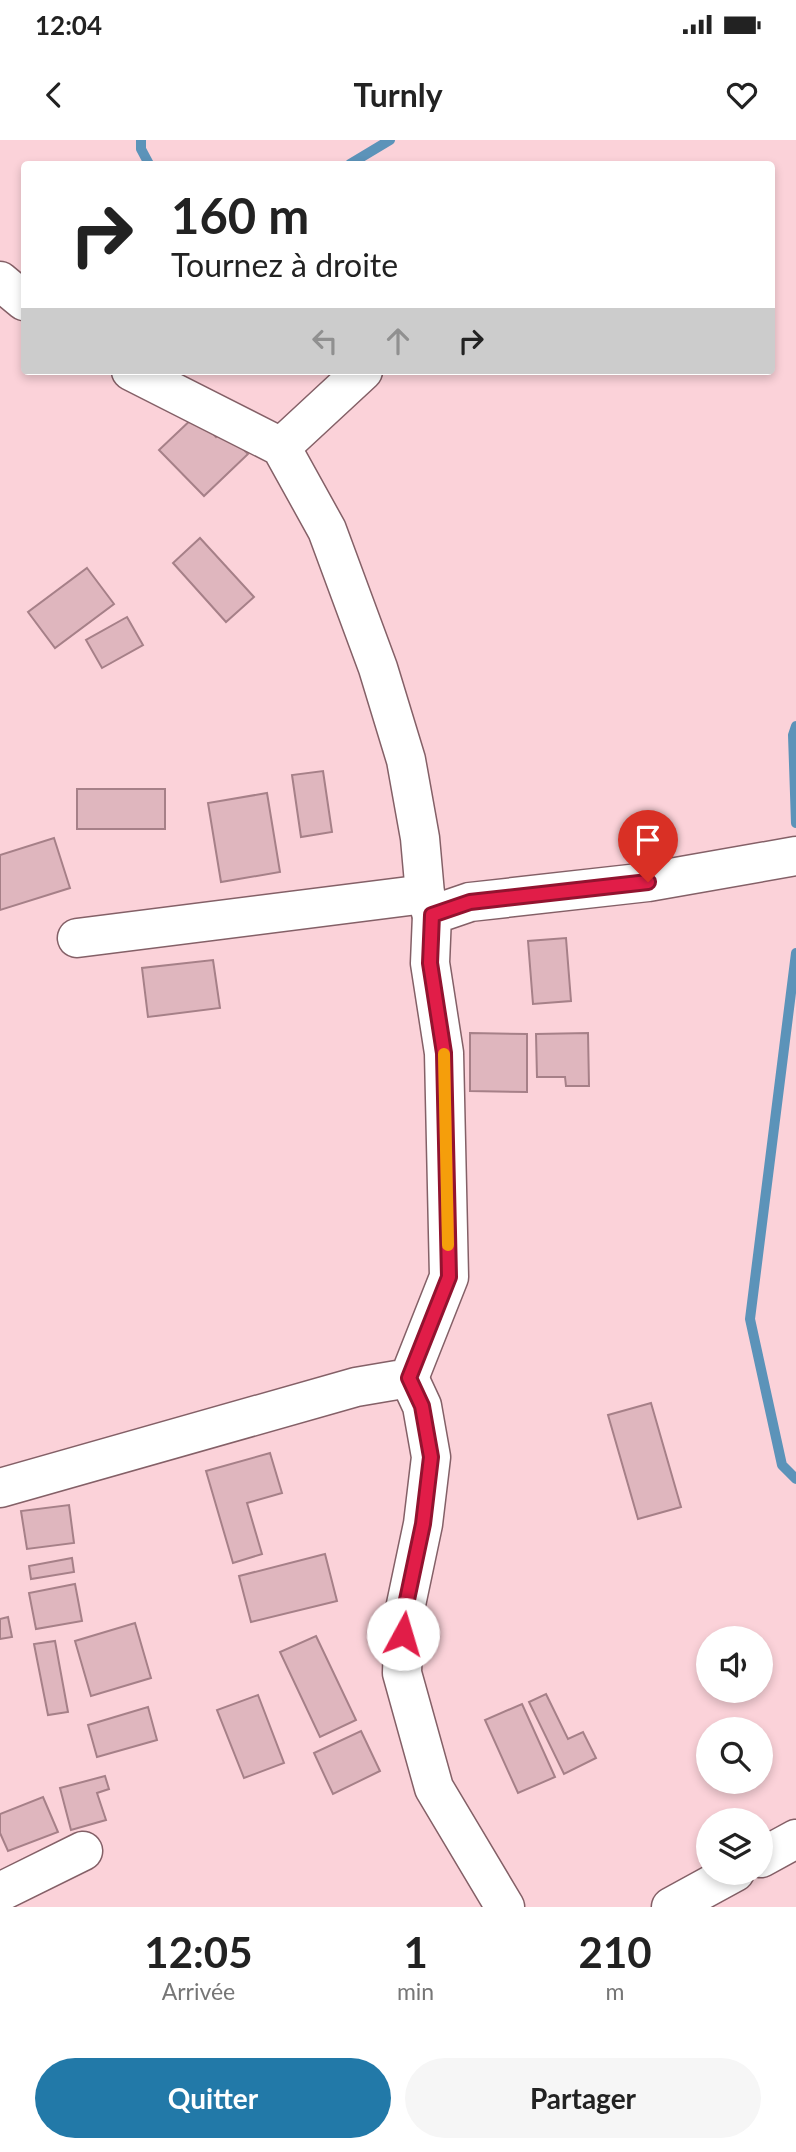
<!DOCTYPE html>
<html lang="fr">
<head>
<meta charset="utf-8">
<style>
  :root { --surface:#fff; --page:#f6f6f6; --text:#222; --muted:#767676; --accent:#2279a8 }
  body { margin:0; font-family:Lato,sans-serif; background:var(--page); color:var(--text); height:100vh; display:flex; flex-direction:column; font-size:26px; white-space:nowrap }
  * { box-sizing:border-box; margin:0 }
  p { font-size:23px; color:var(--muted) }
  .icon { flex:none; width:38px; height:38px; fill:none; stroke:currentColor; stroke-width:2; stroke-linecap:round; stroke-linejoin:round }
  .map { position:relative; height:1767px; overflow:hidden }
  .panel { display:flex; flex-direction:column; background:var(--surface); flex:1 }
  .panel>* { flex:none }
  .top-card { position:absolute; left:21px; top:21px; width:754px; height:214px; border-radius:7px; box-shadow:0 4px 10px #0003; background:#fff; color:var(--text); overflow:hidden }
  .fabs { position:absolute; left:696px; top:1486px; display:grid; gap:14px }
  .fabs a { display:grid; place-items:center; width:77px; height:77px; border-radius:50%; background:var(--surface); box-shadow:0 4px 10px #0003; font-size:35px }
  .pin { position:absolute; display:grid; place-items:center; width:60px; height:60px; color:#fff; margin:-72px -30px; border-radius:50% 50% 50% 0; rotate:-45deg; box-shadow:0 0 7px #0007 }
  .pin .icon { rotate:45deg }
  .me { position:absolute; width:77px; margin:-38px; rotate:6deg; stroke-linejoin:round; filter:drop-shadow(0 0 5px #0008) }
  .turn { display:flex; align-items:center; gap:24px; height:147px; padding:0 35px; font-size:32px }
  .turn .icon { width:91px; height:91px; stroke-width:2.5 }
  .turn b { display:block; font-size:49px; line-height:60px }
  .lanes { display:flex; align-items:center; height:66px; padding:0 35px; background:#0003; justify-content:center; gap:35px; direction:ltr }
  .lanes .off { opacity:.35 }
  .eta { display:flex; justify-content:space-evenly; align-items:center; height:119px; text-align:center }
  .eta b { font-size:42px; font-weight:700; line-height:49px }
  .cta { display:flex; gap:14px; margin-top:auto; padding:14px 35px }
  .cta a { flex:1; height:80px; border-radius:42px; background:var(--accent); color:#fff; font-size:28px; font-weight:700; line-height:80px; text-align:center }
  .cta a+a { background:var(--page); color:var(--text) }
  .status { display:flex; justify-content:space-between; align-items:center; height:49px; padding:0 35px; background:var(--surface); direction:ltr }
  .status svg { height:19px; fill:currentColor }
  header { display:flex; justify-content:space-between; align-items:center; height:91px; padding:0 35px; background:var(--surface); font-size:32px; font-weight:700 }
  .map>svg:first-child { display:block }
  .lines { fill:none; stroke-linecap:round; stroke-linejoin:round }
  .stream { stroke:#5c93b9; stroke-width:10 }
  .building { fill:#dfb6be; stroke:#a68088; stroke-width:2 }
  .minor-casing { stroke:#846067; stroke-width:41 }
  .minor { stroke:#fff; stroke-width:38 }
  .route-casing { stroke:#92132f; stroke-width:18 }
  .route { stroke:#e11d48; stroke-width:12 }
  .slow { stroke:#f59e0b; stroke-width:12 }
</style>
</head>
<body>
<div class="status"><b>12:04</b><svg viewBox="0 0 49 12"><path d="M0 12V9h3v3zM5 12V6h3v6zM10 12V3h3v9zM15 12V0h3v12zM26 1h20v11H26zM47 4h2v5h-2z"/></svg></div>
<header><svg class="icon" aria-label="back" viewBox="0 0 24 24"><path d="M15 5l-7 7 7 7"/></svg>Turnly<svg class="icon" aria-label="heart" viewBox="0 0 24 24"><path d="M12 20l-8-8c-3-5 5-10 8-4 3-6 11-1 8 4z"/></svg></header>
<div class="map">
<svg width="796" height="1767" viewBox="0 0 796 1767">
  <rect width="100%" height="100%" fill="#fbd2d9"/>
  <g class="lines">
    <!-- stream -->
    <g class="stream">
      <path d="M141 0V9L149 24"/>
      <path d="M350 24 390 0"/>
      <path d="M796 586 793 595 796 683"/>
      <path d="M796 813 750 1179 782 1325 796 1339"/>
    </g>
  </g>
  <!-- building -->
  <g class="building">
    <path d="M196 275 216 297 224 289 248 314 204 356 159 310Z"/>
    <path d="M200 398 254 457 226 482 173 423Z"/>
    <path d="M87 428 114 464 55 508 28 472Z"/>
    <path d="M127 477 143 505 102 528 86 500Z"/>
    <path d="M323 631 332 692 301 697 292 635Z"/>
    <rect x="77" y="649" width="88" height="40"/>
    <path d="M267 653 280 732 221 742 208 663Z"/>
    <path d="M54 698 70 748 0 770V715Z"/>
    <path d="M566 798 571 861 533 864 528 801Z"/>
    <path d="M213 820 220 868 148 877 142 828Z"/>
    <path d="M470 893 527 894V952L470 951Z"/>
    <path d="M588 893 589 946H566L565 937H537L536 894Z"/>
    <path d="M651 1263 681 1367 638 1379 608 1275Z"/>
    <path d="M270 1313 282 1353 247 1363 262 1414 233 1423 206 1331Z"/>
    <path d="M69 1365 74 1403 27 1409 21 1371Z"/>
    <path d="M325 1414 337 1461 251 1482 239 1436Z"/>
    <path d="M72 1418 74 1432 31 1439 29 1426Z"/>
    <path d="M75 1444 82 1481 36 1489 29 1453Z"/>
    <path d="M8 1477 12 1497 0 1499V1479Z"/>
    <path d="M135 1483 151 1538 91 1556 75 1501Z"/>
    <path d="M316 1496 356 1580 320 1597 280 1512Z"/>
    <path d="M55 1501 68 1572 48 1575 34 1504Z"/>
    <path d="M546 1554 568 1599 583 1592 596 1618 564 1634 529 1562Z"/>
    <path d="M258 1555 284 1623 244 1638 217 1570Z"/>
    <path d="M522 1564 555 1637 518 1653 485 1580Z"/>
    <path d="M148 1567 157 1600 97 1617 88 1585Z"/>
    <path d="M361 1591 380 1631 333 1654 314 1613Z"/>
    <path d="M105 1636 109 1649 97 1653 106 1680 71 1690 60 1648Z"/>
    <path d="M43 1657 58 1692 8 1711 0 1693V1674Z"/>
  </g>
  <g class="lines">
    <defs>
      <g id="minor">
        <path d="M0 141 24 161"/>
        <path d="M131 231 281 307 327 390 378 528 406 620 420 698 425 754 432 775"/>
        <path d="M281 307 363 231"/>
        <path d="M77 798 425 754"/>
        <path d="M409 1238 422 1266 431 1317 423 1384 404 1474 402 1533 434 1648 505 1767"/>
        <path d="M0 1348 356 1247 409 1238 449 1137 444 913 430 823 432 775 470 762 648 742 796 716"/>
        <path d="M761 1718 796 1699"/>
        <path d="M0 1752 83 1711"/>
        <path d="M671 1767 735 1732"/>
      </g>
    </defs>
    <!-- minor casing -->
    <use href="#minor" class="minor-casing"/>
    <!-- minor -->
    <use href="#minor" class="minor"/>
  </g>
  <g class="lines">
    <defs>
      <path id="route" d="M403 1494 404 1474 423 1384 431 1317 422 1266 409 1238 449 1137 444 913 430 823 432 775 470 762 648 742"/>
    </defs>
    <!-- route casing -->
    <use href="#route" class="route-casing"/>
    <!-- route -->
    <use href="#route" class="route"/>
    <!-- slow -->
    <path class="slow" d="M444 914 448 1105"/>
  </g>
</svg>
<div class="fabs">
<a><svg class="icon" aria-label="sound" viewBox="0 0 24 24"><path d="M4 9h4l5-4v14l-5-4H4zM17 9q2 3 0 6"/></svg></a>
<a><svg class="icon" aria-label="search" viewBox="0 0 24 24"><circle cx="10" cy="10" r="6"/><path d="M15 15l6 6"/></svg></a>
<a><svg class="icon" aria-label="layers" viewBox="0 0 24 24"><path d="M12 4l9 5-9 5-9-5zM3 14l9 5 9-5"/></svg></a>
</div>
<div class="pin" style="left:648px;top:742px;background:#d93025"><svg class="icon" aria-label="arrive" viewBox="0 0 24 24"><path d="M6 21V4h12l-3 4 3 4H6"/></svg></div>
<svg class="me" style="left:403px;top:1494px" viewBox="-20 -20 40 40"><circle r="19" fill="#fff"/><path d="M0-13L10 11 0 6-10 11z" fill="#e11d48"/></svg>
<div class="top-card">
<div class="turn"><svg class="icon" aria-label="right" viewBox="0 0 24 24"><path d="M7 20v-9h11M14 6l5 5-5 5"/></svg><div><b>160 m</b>Tournez à droite</div></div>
<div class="lanes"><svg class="icon off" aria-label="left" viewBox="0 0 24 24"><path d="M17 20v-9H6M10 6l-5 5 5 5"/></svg><svg class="icon off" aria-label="ahead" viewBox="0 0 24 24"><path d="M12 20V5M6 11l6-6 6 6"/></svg><svg class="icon" aria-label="right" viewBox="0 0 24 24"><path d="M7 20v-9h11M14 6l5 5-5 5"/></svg></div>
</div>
</div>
<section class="panel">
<div class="eta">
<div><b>12:05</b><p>Arrivée</p></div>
<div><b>1</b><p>min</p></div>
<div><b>210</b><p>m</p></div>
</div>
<div class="cta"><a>Quitter</a><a>Partager</a></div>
</section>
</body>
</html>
